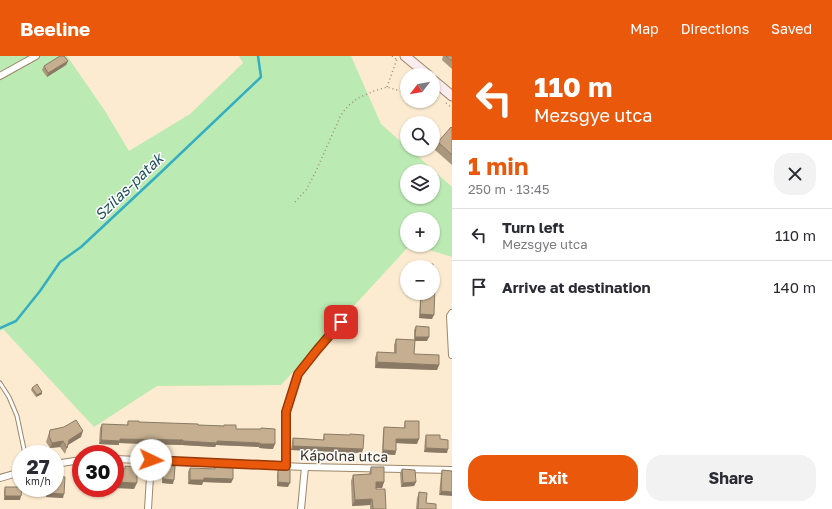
<!DOCTYPE html>
<html lang="en">
<head>
<meta charset="utf-8">
<style>
  :root { --surface:#fff; --page:#f2f2f3; --text:#2b2b33; --muted:#7c7c81; --line:#e1e1e2; --accent:#ea580c }
  body { margin:0; font-family:"Golos Text",sans-serif; background:var(--page); color:var(--text); height:100vh; display:flex; flex-direction:column; font-size:15px; white-space:nowrap }
  * { box-sizing:border-box; margin:0 }
  p { font-size:13px; color:var(--muted) }
  .icon { flex:none; width:22px; height:22px; fill:none; stroke:currentColor; stroke-width:2; stroke-linecap:round; stroke-linejoin:round }
  .map { position:relative; flex:1; overflow:hidden }
  .side { display:flex; flex-direction:column; background:var(--surface); width:380px }
  .side>* { flex:none }
  .top-card { background:#ea580c; color:#fff; overflow:hidden }
  .needle { width:26px; rotate:239deg }
  .buttons { position:absolute; left:400px; top:12px; display:grid; gap:8px }
  .buttons a { display:grid; place-items:center; width:40px; height:40px; border-radius:50%; background:var(--surface); box-shadow:0 1px 3px #0004; font-size:20px }
  .speed { position:absolute; left:12px; top:389px; display:flex; gap:8px; font-size:20px; font-weight:700; text-align:center }
  .speed>* { display:grid; place-content:center; width:52px; height:52px; border-radius:50%; background:var(--surface); box-shadow:0 1px 3px #0004; line-height:1 }
  .speed small { font-size:10px; font-weight:400 }
  .speed .limit { border:6px solid #d22; background:#fff; color:#111 }
  .pin { position:absolute; display:grid; place-items:center; width:34px; height:34px; color:#fff; margin:-17px; border-radius:8px; box-shadow:0 2px 6px #0006 }
  .me { position:absolute; width:44px; margin:-22px; rotate:93deg; stroke-linejoin:round; filter:drop-shadow(0 0 3px #0008) }
  .turn { display:flex; align-items:center; gap:14px; height:84px; padding:0 16px; font-size:18px }
  .turn .icon { width:52px; height:52px; stroke-width:2.5 }
  .turn b { display:block; font-size:28px; line-height:34px }
  .round { display:grid; place-items:center; flex:none; width:42px; height:42px; border-radius:16px; background:var(--page) }
  .headline { display:flex; align-items:center; justify-content:space-between; height:68px; padding:0 16px }
  h1 { font-size:24px; font-weight:700; line-height:30px; color:var(--accent) }
  .button { display:flex; gap:8px; margin-top:auto; padding:8px 16px }
  .button a { flex:1; height:46px; border-radius:16px; background:var(--accent); color:#fff; font-size:16px; font-weight:700; line-height:46px; text-align:center }
  .button a+a { background:var(--page); color:var(--text) }
  ul { padding:0; list-style:none }
  li { display:flex; align-items:center; gap:12px; height:52px; padding:0 16px; border-top:1px solid var(--line) }
  li div { flex:1 }
  li b { display:block; font-size:15px }
  li em { font-style:normal }
  header { display:flex; align-items:center; gap:24px; box-sizing:border-box; height:56px; padding:0 20px; background:var(--accent); color:#fff }
  header strong { font-size:19px }
  nav { display:flex; gap:22px; margin-inline-start:auto; font-size:14px }
  main { display:flex; flex:1; min-height:0 }
  .map>svg:first-child { display:block }
  .green { fill:#bbeab3; fill-rule:evenodd }
  .lines { fill:none; stroke-linecap:round; stroke-linejoin:round }
  .stream { stroke:#35aec1; stroke-width:2.5 }
  .lane-casing { stroke:#9c8769; stroke-width:5 }
  .street-casing { stroke:#9c8769; stroke-width:8 }
  .secondary-casing { stroke:#9c8769; stroke-width:11 }
  .path { stroke:#9d8f7c; stroke-width:1.5; stroke-dasharray:1 3; stroke-linecap:butt }
  .lane { stroke:#fff; stroke-width:3 }
  .street { stroke:#fff; stroke-width:6 }
  .secondary { stroke:#fbecef; stroke-width:9 }
  .wall { fill:#a9967c }
  .shaded-wall { fill:#8a7a65 }
  .building { fill:#c5af90; stroke:#8a7a65 }
  .route-casing { stroke:#983908; stroke-width:10 }
  .route { stroke:#ea580c; stroke-width:7 }
  .labels { text-anchor:middle; stroke-width:3; stroke-linejoin:round; paint-order:stroke }
  .street-label { font-size:14px; fill:#382f23; stroke:#fff }
  .water-label { font-size:15px; font-style:italic; fill:#21525b; stroke:#fff }
</style>
</head>
<body>
<header>
<strong>Beeline</strong>
<nav><a>Map</a><a>Directions</a><a>Saved</a></nav>
</header>
<main>
<div class="map">
<svg width="452" height="453" viewBox="0 0 452 453">
  <rect width="100%" height="100%" fill="#fdebd1"/>
  <!-- green -->
  <path class="green" d="M0 0H67L105 55 129 95 190 58 243 7 239 0H351L381 68 407 91V93H410L452 131V201L413 189H433V163H407V189H410L281 329 157 330 94 371 3 273 0 275ZM407 115H433V141H407Z"/>
  <g class="lines">
    <!-- stream -->
    <path class="stream" d="M0 272 16 265 40 235 60 206 81 191 157 120 261 21 258 0"/>
    <defs>
      <path id="lane" d="M0 327 9 341 17 360 25 398"/>
      <g id="street">
        <path d="M0 20 36 0"/>
        <path d="M452 257 450 260 452 299"/>
        <path d="M115 403 305 411 452 414"/>
        <path d="M55 408 81 404"/>
        <path d="M286 410V357L298 319 317 294 341 266"/>
        <path d="M0 422 21 416"/>
        <path d="M148 453 151 404"/>
        <path d="M301 453 305 411"/>
      </g>
      <g id="secondary">
        <path d="M405 0 428 19"/>
        <path d="M433 24 452 40"/>
      </g>
    </defs>
    <!-- lane casing -->
    <use href="#lane" class="lane-casing"/>
    <!-- street casing -->
    <use href="#street" class="street-casing"/>
    <!-- secondary casing -->
    <use href="#secondary" class="secondary-casing"/>
    <!-- path -->
    <g class="path">
      <path d="M392 0 396 3"/>
      <path d="M387 31 397 3"/>
      <path d="M433 42 439 41 440 40"/>
      <path d="M446 47 452 52"/>
      <path d="M295 146 306 134 316 115 341 59 348 50 358 42 374 35 387 31 407 37"/>
    </g>
    <!-- lane -->
    <use href="#lane" class="lane"/>
    <!-- street -->
    <use href="#street" class="street"/>
    <!-- secondary -->
    <use href="#secondary" class="secondary"/>
  </g>
  <!-- wall -->
  <g class="wall">
    <path d="M443 0H452V13L442 4Z"/>
    <path d="M68 5 66 9 47 21 42 14 44 10Z"/>
    <path d="M452 72V109L435 94 438 86Z"/>
    <path d="M417 237H433L432 263 419 262 420 244 417 243Z"/>
    <path d="M416 270 427 285H415L414 298 439 309 437 314 375 312V302L377 296 394 297V289L396 283 414 284V274Z"/>
    <path d="M32 332 42 338 36 341 31 334Z"/>
    <path d="M128 365 139 366 198 369 223 370 224 369 236 373H260L261 372 273 393 259 392V391L216 389 215 391 182 389 119 387V389L99 388 100 372 102 368 127 369Z"/>
    <path d="M405 365 417 388 396 387V395L395 399 382 398 383 375 384 371 404 372V369Z"/>
    <path d="M50 374 81 381 68 389 65 398 60 391 50 392 46 386Z"/>
    <path d="M324 378 362 397 291 394 292 386 293 382 323 384Z"/>
    <path d="M426 379 440 383 447 397 424 396 425 383Z"/>
    <path d="M215 408 224 410 231 427 203 426 202 429 188 428V416L190 412 214 413Z"/>
    <path d="M164 409 173 428 162 427V413Z"/>
    <path d="M371 411 384 426 382 432H376L386 453H370V449L352 450 351 425 353 419 369 418Z"/>
    <path d="M402 413 416 426 414 430 401 431 400 417Z"/>
    <path d="M278 414 288 431 277 430V418Z"/>
    <path d="M442 414 452 415 439 439 441 418Z"/>
    <path d="M5 431 20 444H4V435Z"/>
    <path d="M47 432H55L63 442 46 441Z"/>
    <path d="M419 436 426 447 436 453H416L417 442Z"/>
  </g>
  <!-- shaded-wall -->
  <g class="shaded-wall">
    <path d="M68 5 66 9 47 21 48 17Z"/>
    <path d="M418 239 421 240 420 244 417 243Z"/>
    <path d="M420 258 434 259 432 263 419 262Z"/>
    <path d="M415 281H429L427 285H414Z"/>
    <path d="M377 306 439 309 437 314 375 312Z"/>
    <path d="M42 336V338L36 341 37 339Z"/>
    <path d="M83 375 81 381 66 390 69 384Z"/>
    <path d="M120 383 183 384 182 389 119 387V389L99 388 101 384Z"/>
    <path d="M396 383H419L417 388 395 387Z"/>
    <path d="M63 385 60 391 50 392 52 387Z"/>
    <path d="M183 385H217L260 387 259 391 216 389 215 391 182 389Z"/>
    <path d="M260 388H275L273 393 259 392Z"/>
    <path d="M293 390 363 393 362 397 291 394Z"/>
    <path d="M426 392 448 393 447 397 424 396Z"/>
    <path d="M383 394 396 395 395 399 382 398Z"/>
    <path d="M204 422 233 423 231 427 203 426 202 429 188 428 190 424Z"/>
    <path d="M163 423 174 424 173 428 162 427Z"/>
    <path d="M115 426 137 427 134 433 114 432H115Z"/>
    <path d="M278 426 290 427 288 431 277 430Z"/>
    <path d="M376 426H384L382 432H374Z"/>
    <path d="M416 426 414 430 401 431 403 427Z"/>
    <path d="M441 435 452 436V440L439 439Z"/>
    <path d="M48 437 64 438 63 442 46 441Z"/>
    <path d="M5 440H21L20 444H4Z"/>
    <path d="M372 443 370 449 352 450 355 444Z"/>
  </g>
  <!-- building -->
  <g class="building">
    <path d="M60 0H64L68 5 48 17 44 10Z"/>
    <path d="M446 0H452V5Z"/>
    <path d="M451 71 452 72V99L438 86Z"/>
    <path d="M418 208H433V211H417Z"/>
    <path d="M433 228H435L434 259 420 258 421 240 418 239V237H433Z"/>
    <path d="M416 270 429 271V281H415Z"/>
    <path d="M396 283 415 284 414 298 439 299V309L377 306V296L396 297Z"/>
    <path d="M37 328 42 336 37 339 32 332Z"/>
    <path d="M76 364 83 375 69 384 67 392 63 385 52 387 49 380 50 374 64 371Z"/>
    <path d="M128 365H139V366L198 368V369L224 370V369H236V373H261V372L275 373V388H260V387L217 385V387L183 385V384L120 383V385L101 384 102 368 128 369Z"/>
    <path d="M405 365H419V383H396V395L383 394 384 371 405 372Z"/>
    <path d="M324 378 350 379V378L364 379 363 393 293 390V382L324 384Z"/>
    <path d="M426 379H440V383L448 384V393L426 392Z"/>
    <path d="M215 408 224 409V410L233 411V423L204 422V424H190V412L215 413Z"/>
    <path d="M164 409 175 410 174 424 163 423Z"/>
    <path d="M125 410 137 411V427L115 426V413H125Z"/>
    <path d="M371 411H384V426H376V433H385L386 453H373L372 443 355 444 353 419 371 418Z"/>
    <path d="M402 413 415 414 416 426 403 427Z"/>
    <path d="M278 414H290V427L278 426Z"/>
    <path d="M442 414 452 415V436L441 435Z"/>
    <path d="M55 420 65 421 64 438 48 437V432H55Z"/>
    <path d="M5 431H21L22 432 21 440H5Z"/>
    <path d="M419 436 427 437 426 447 436 448V453H418Z"/>
  </g>
  <g class="lines">
    <defs>
      <path id="route" d="M151 404 286 410V356L298 318 317 294 341 266"/>
    </defs>
    <!-- route casing -->
    <use href="#route" class="route-casing"/>
    <!-- route -->
    <use href="#route" class="route"/>
  </g>
  <g class="labels">
    <!-- street labels -->
    <g class="street-label">
      <text transform="translate(344 400) rotate(1)" y="5">Kápolna utca</text>
    </g>
    <!-- water labels -->
    <g class="water-label">
      <text transform="translate(129 131) rotate(-44)" y="5">Szilas-patak</text>
    </g>
  </g>
</svg>
<div class="buttons">
<a><svg class="needle" viewBox="-14 -14 28 28"><path d="M0-13l5 13h-10z" fill="#e53935"/><path d="M0 13l5-13h-10z" fill="#7c7c81"/></svg></a>
<a><svg class="icon" aria-label="search" viewBox="0 0 24 24"><circle cx="10" cy="10" r="6"/><path d="M15 15l6 6"/></svg></a>
<a><svg class="icon" aria-label="layers" viewBox="0 0 24 24"><path d="M12 4l9 5-9 5-9-5zM3 14l9 5 9-5"/></svg></a>
<a>+</a>
<a>−</a>
</div>
<div class="speed"><div>27<small>km/h</small></div><div class="limit">30</div></div>
<div class="pin" style="left:341px;top:266px;background:#d93025"><svg class="icon" aria-label="arrive" viewBox="0 0 24 24"><path d="M6 21V4h12l-3 4 3 4H6"/></svg></div>
<svg class="me" style="left:151px;top:404px" viewBox="-20 -20 40 40"><circle r="19" fill="#fff"/><path d="M0-13L10 11 0 6-10 11z" fill="#ea580c"/></svg>
</div>
<section class="side">
<div class="top-card">
<div class="turn"><svg class="icon" aria-label="left" viewBox="0 0 24 24"><path d="M17 20v-9H6M10 6l-5 5 5 5"/></svg><div><b>110 m</b>Mezsgye utca</div></div>
</div>
<div class="headline"><div><h1>1 min</h1><p>250 m · 13:45</p></div><a class="round"><svg class="icon" aria-label="close" viewBox="0 0 24 24"><path d="M6 6l12 12M18 6L6 18"/></svg></a></div>
<ul>
<li><svg class="icon" aria-label="left" viewBox="0 0 24 24"><path d="M17 20v-9H6M10 6l-5 5 5 5"/></svg><div><b>Turn left</b><p>Mezsgye utca</p></div><em>110 m</em></li>
<li><svg class="icon" aria-label="arrive" viewBox="0 0 24 24"><path d="M6 21V4h12l-3 4 3 4H6"/></svg><div><b>Arrive at destination</b></div><em>140 m</em></li>
</ul>
<div class="button"><a>Exit</a><a>Share</a></div>
</section>
</main>
</body>
</html>
